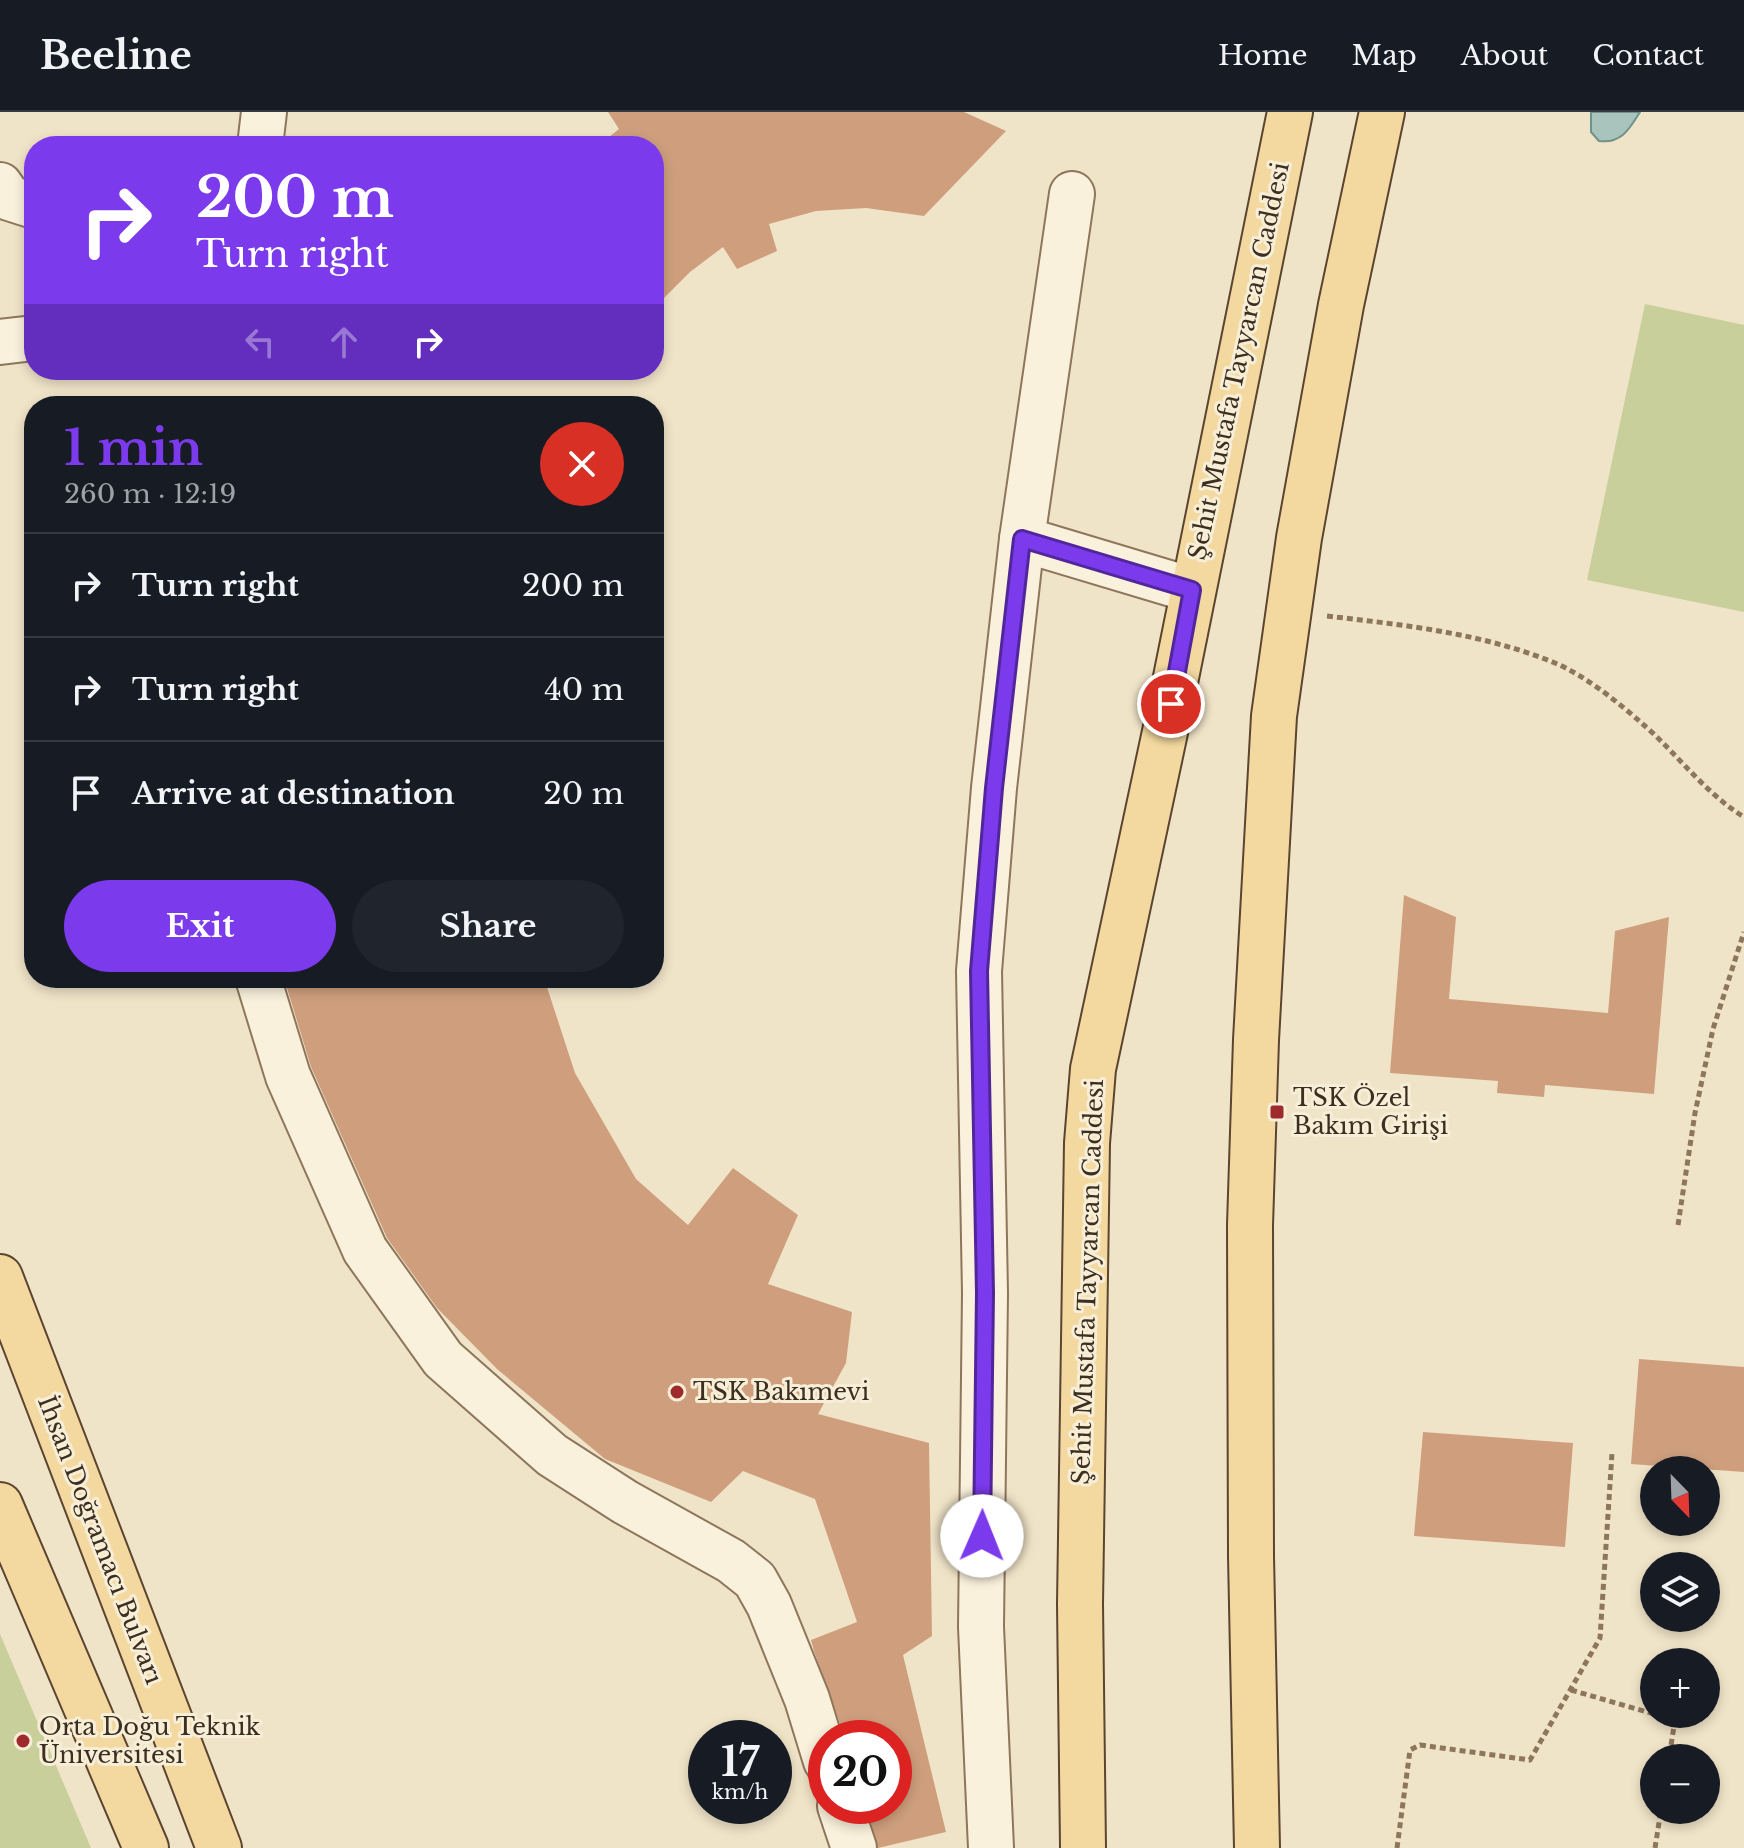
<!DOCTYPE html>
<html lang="en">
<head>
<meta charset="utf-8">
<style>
  :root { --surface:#171b24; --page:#20242c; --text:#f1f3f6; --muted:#9ea1a6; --line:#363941; --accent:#7c3aed }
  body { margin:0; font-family:"Libre Baskerville",serif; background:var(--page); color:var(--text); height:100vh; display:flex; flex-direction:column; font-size:30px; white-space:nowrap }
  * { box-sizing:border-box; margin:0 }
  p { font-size:26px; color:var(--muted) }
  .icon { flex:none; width:44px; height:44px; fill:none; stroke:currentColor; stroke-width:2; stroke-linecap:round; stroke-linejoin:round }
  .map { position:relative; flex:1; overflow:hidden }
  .panel { position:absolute; left:24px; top:284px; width:640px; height:592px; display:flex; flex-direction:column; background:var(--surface); border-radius:32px; box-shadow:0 4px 12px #0003 }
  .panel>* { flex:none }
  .hud { position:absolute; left:24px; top:24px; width:640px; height:244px; border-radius:32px; box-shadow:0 4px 12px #0003; background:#7c3aed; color:#fff; overflow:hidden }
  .needle { width:52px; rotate:157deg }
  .tools { position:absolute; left:1640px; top:1344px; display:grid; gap:16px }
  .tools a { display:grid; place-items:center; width:80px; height:80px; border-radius:50%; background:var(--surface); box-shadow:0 4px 12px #0003; font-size:40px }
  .speed { position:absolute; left:688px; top:1608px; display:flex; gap:16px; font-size:40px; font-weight:700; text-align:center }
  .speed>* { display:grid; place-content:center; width:104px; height:104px; border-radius:50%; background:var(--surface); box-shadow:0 4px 12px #0003; line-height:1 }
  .speed small { font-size:20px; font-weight:400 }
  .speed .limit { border:12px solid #d22; background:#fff; color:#111 }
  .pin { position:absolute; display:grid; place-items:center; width:68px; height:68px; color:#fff; margin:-34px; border:4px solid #fff; border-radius:50%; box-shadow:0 2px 8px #0007 }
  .me { position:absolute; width:88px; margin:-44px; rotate:1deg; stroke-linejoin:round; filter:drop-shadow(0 0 6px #0008) }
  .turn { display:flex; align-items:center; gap:28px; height:168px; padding:0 40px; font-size:36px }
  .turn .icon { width:104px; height:104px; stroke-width:2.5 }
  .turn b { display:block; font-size:56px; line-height:68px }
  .lanes { display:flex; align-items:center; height:76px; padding:0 40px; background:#0003; justify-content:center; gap:40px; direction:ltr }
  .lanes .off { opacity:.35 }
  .round { display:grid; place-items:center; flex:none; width:84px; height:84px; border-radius:42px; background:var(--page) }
  .head { display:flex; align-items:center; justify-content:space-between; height:136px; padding:0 40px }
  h1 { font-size:48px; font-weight:700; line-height:60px; color:var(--accent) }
  .action { display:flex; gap:16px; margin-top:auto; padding:16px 40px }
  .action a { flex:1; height:92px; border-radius:48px; background:var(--accent); color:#fff; font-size:32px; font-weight:700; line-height:92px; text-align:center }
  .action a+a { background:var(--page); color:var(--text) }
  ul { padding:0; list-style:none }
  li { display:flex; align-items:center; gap:24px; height:104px; padding:0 40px; border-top:2px solid var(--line) }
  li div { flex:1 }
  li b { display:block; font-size:30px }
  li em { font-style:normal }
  header { display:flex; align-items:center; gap:48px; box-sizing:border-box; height:112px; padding:0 40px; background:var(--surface); border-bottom:2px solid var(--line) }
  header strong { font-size:38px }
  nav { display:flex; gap:44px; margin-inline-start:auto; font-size:28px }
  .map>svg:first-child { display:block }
  .green { fill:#c9cf9b }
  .water { fill:#a9c4bc; stroke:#6f938a; stroke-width:2 }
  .building { fill:#cf9f7d }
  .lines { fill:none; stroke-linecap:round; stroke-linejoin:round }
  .minor-casing { stroke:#8d765c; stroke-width:48 }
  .major-casing { stroke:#5b4430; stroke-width:48 }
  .path { stroke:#8d765c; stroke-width:5; stroke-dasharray:6 4; stroke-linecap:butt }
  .minor { stroke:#faf1dc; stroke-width:44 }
  .major { stroke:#f3d9a0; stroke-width:44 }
  .route-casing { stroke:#51269a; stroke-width:20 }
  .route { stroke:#7c3aed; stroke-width:14 }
  .poi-dot { fill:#9e2a2b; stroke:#f7eed8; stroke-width:3 }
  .labels { text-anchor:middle; stroke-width:6; stroke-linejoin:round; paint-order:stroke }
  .street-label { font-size:24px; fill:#3d2e20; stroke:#f7eed8 }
  .poi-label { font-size:24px; fill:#3d2e20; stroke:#f7eed8; text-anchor:start }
</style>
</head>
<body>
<header>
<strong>Beeline</strong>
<nav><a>Home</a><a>Map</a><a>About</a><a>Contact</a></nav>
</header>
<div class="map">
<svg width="1744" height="1736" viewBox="0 0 1744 1736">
  <rect width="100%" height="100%" fill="#f0e4c8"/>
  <!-- green -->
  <g class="green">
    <path d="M1645 192 1744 213V500L1587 468Z"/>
    <path d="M0 1522 91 1736H0Z"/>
  </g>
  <!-- water -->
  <path class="water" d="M1591 0H1640C1630 16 1622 32 1599 29L1591 20Z"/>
  <!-- building -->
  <g class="building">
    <path d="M608 0H964L1006 19 924 104 866 96 816 99 769 112 777 139 737 157 723 135 690 160 654 196V34H598L619 17Z"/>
    <path d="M1404 783 1456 805 1449 887 1608 901 1615 819 1669 805 1654 982 1545 973 1544 985 1497 981 1498 969 1390 961Z"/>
    <path d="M284 866H544L575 961 636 1067 688 1113 733 1056 798 1103 768 1172 852 1200 846 1251 818 1302 929 1331 932 1524 903 1543 946 1720 878 1736 866 1694H894V1626H845L814 1539 811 1528 857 1510 815 1387 743 1359 711 1390 605 1347 497 1257 437 1196 387 1126 311 955Z"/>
    <path d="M1639 1247 1744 1255V1360L1631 1352Z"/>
    <path d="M1423 1320 1573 1331 1565 1435 1414 1424Z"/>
  </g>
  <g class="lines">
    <defs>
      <g id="minor">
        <path d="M260 34 264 0"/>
        <path d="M0 73 9 86 34 94"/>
        <path d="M0 230 34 226"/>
        <path d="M1022 427 1192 478"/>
        <path d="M258 866 288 964 365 1138 443 1247 552 1343 625 1390 731 1449 755 1468 769 1493 807 1587 826 1649"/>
        <path d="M840 1694 854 1736"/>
        <path d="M991 1736 981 1515 985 1181 979 859 994 676 1022 427 1072 82"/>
      </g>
      <g id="major">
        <path d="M0 1165 219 1736"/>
        <path d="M0 1393 146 1736"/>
        <path d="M1083 1736 1080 1492 1087 1031 1093 957 1165 620 1290 0"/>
        <path d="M1257 1736 1251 1444 1250 1113 1256 928 1274 604 1299 426 1341 193 1382 0"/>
      </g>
    </defs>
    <!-- minor casing -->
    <use href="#minor" class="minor-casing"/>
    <!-- major casing -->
    <use href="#major" class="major-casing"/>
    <!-- path -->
    <g class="path">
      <path d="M1327 504C1404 513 1482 521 1555 551 1586 564 1619 591 1645 614 1679 644 1704 680 1744 705"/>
      <path d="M1678 1113 1695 1001 1713 917 1744 820"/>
      <path d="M1571 1578 1654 1602"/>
      <path d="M1655 1602 1675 1608 1669 1646"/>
      <path d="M1397 1736 1410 1638 1420 1633 1530 1648 1600 1526 1612 1341"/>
      <path d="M1655 1736 1661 1698"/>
    </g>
    <!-- minor -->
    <use href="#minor" class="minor"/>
    <!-- major -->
    <use href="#major" class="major"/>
  </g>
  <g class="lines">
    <defs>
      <path id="route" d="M982 1424 985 1181 979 859 994 676 1022 427 1192 478 1171 592"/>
    </defs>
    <!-- route casing -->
    <use href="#route" class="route-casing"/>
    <!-- route -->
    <use href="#route" class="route"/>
  </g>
  <!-- markers -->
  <g class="poi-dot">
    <rect x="1269" y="992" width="16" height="16" rx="4"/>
    <circle cx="677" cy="1280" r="8"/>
    <circle cx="23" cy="1629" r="8"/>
  </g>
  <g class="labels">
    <!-- street labels -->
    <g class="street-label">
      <text transform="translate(1239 249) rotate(-78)" y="8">Şehit Mustafa Tayyarcan Caddesi</text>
      <text transform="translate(1088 1170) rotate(-88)" y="8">Şehit Mustafa Tayyarcan Caddesi</text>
      <text transform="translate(100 1428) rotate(69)" y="8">İhsan Doğramacı Bulvarı</text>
    </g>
    <!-- poi labels -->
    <g class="poi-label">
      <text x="1293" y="994">TSK Özel<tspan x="1293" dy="28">Bakım Girişi</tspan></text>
      <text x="693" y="1288">TSK Bakımevi</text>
      <text x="39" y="1623">Orta Doğu Teknik<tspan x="39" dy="28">Üniversitesi</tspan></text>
    </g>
  </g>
</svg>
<div class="tools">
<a><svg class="needle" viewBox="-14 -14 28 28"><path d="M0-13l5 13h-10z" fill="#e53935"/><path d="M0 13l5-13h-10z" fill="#9ea1a6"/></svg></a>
<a><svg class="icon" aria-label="layers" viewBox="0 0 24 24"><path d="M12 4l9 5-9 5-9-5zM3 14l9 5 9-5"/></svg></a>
<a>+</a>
<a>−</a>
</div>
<div class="speed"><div>17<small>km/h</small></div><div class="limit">20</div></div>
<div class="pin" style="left:1171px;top:592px;background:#d93025"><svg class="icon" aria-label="arrive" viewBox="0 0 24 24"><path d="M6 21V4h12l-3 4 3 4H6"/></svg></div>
<svg class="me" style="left:982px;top:1424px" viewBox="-20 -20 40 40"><circle r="19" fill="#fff"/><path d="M0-13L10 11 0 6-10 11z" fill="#7c3aed"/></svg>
<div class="hud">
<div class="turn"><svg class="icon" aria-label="right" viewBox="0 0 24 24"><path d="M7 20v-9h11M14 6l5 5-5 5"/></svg><div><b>200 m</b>Turn right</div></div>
<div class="lanes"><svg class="icon off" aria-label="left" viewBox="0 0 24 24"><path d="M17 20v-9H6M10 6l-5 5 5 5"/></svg><svg class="icon off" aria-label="ahead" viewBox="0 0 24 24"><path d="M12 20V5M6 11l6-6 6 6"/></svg><svg class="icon" aria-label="right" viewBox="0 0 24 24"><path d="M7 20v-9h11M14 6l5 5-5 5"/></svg></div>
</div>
<section class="panel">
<div class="head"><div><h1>1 min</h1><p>260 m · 12:19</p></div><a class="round" style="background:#d93025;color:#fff"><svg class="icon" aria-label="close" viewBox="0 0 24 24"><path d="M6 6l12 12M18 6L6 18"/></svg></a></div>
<ul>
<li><svg class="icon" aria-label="right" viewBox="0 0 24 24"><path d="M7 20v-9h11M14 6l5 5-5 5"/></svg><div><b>Turn right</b></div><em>200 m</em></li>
<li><svg class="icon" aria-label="right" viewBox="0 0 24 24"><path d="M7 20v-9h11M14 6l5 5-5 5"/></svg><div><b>Turn right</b></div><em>40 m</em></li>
<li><svg class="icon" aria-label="arrive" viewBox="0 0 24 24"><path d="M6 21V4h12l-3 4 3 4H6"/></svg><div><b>Arrive at destination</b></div><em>20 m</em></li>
</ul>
<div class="action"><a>Exit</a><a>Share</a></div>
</section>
</div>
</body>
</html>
